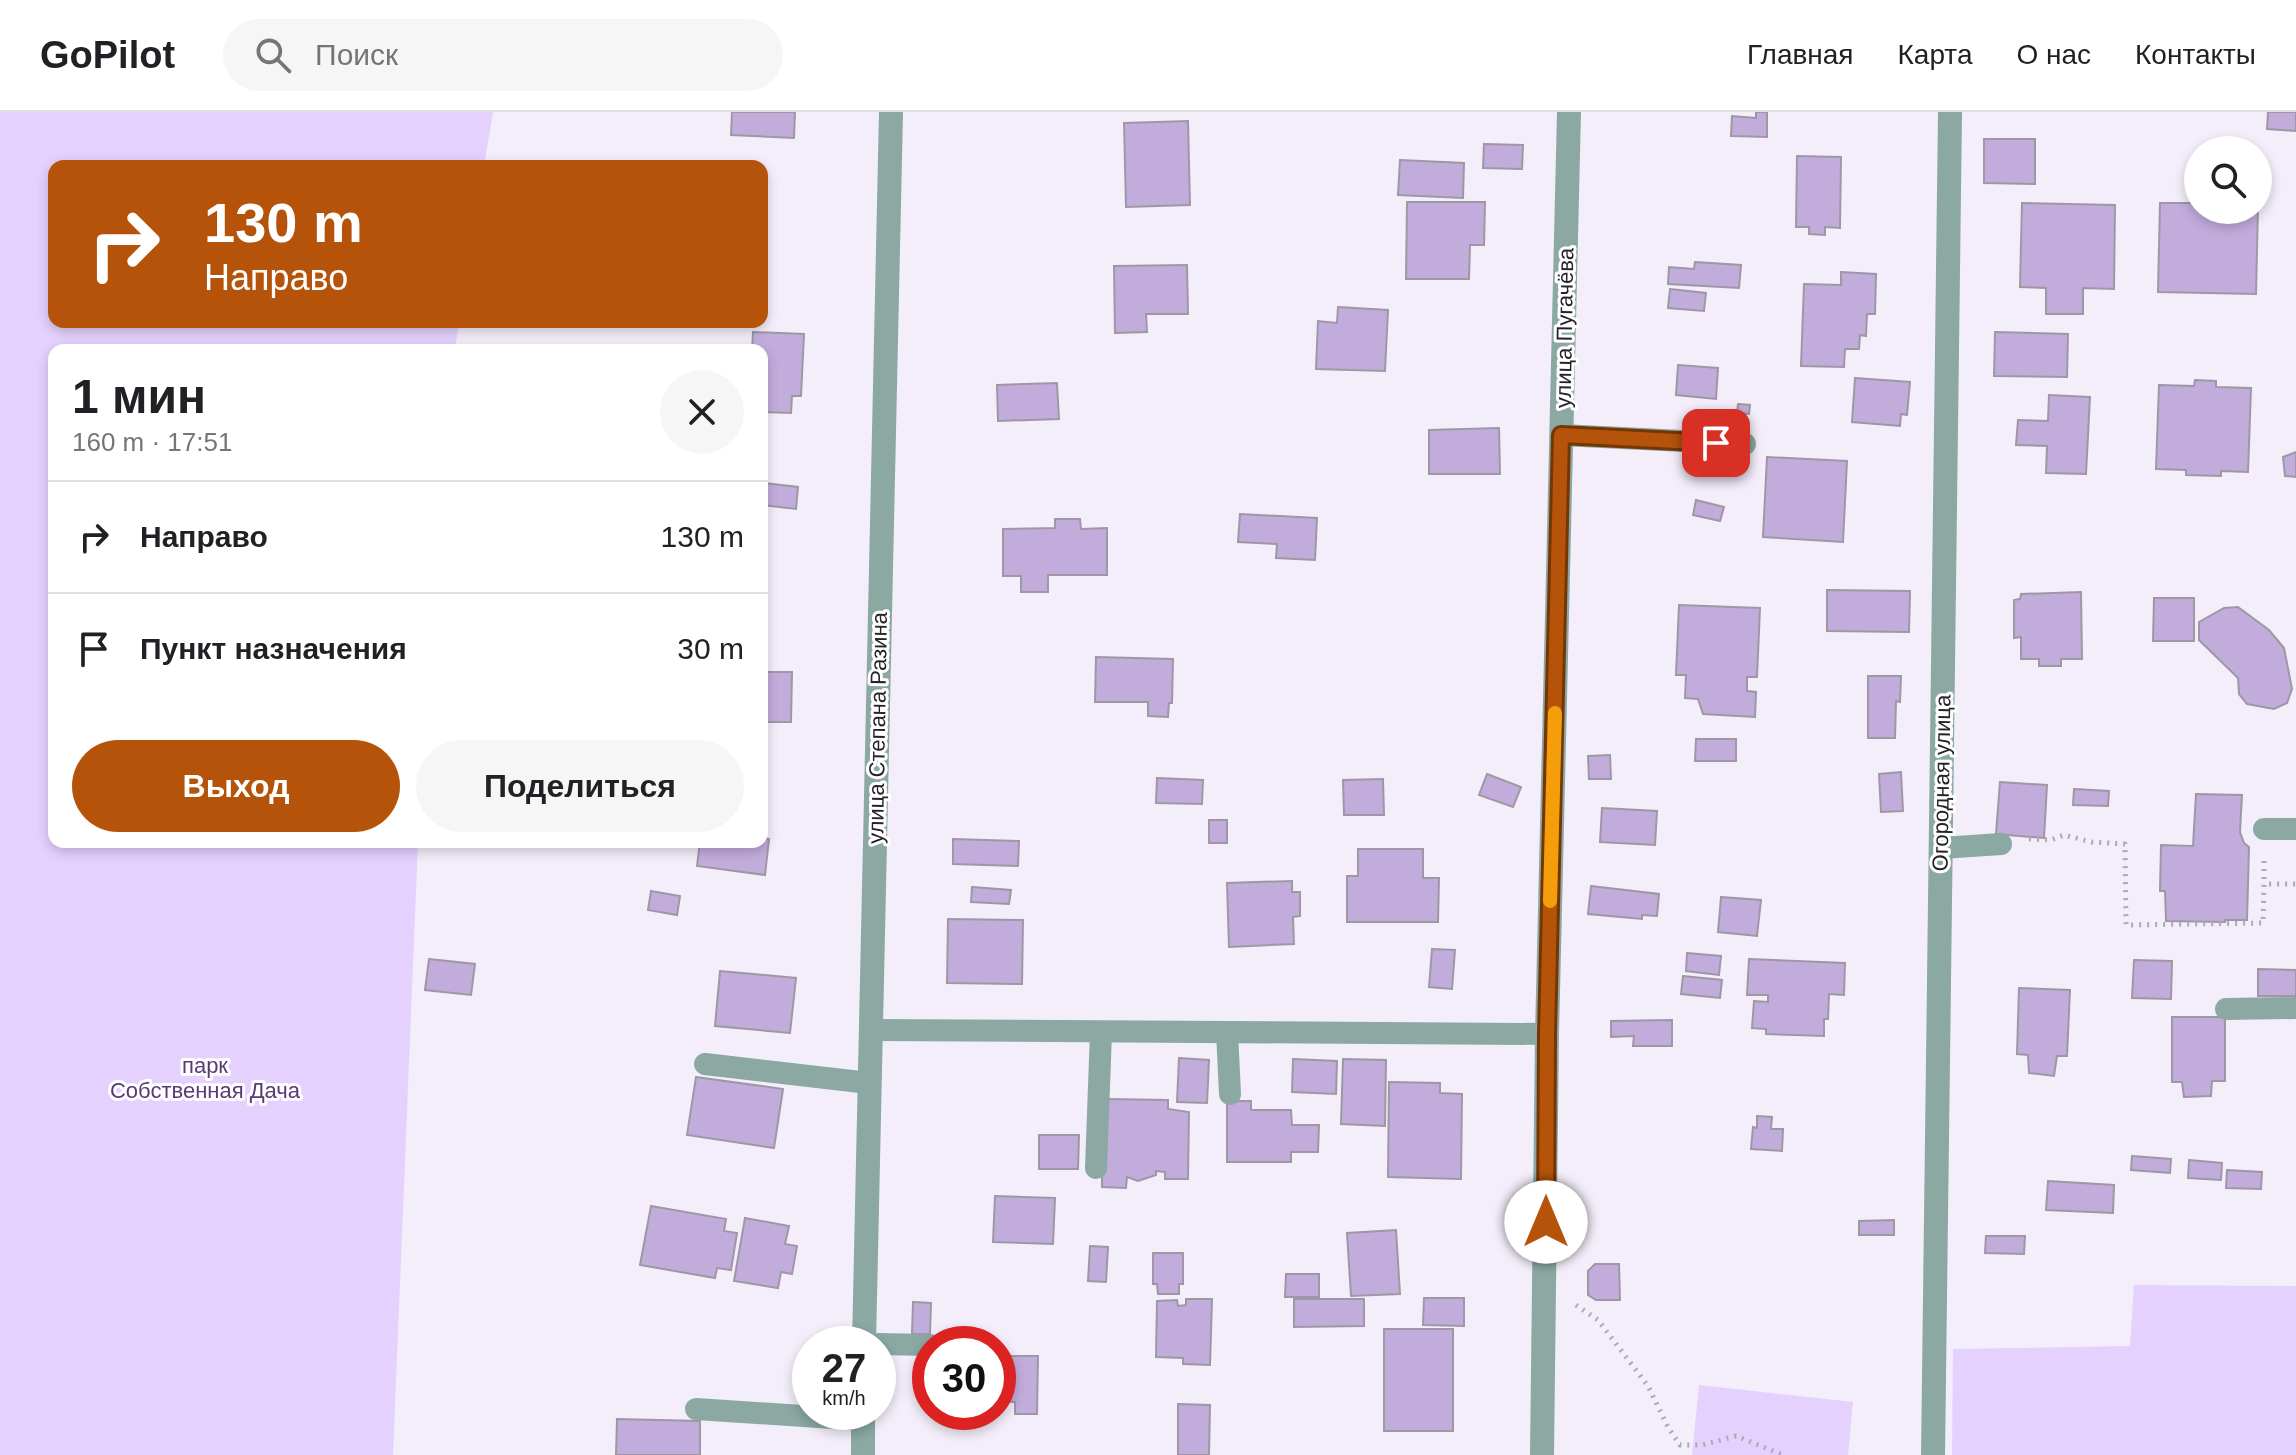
<!DOCTYPE html>
<html lang="ru">
<head>
<meta charset="utf-8">
<style>
  :root { --surface:#fff; --page:#f6f6f6; --text:#202124; --muted:#757577; --line:#e0e0e0; --accent:#b45309 }
  body { margin:0; font-family:Arial,sans-serif; background:var(--page); color:var(--text); height:100vh; display:flex; flex-direction:column; font-size:30px; white-space:nowrap }
  * { box-sizing:border-box; margin:0 }
  p { font-size:26px; color:var(--muted) }
  .icon { flex:none; width:44px; height:44px; fill:none; stroke:currentColor; stroke-width:2; stroke-linecap:round; stroke-linejoin:round }
  .map { position:relative; flex:1; overflow:hidden }
  .panel { position:absolute; left:48px; top:232px; width:720px; height:504px; display:flex; flex-direction:column; background:var(--surface); border-radius:16px; box-shadow:0 4px 12px #0003 }
  .panel>* { flex:none }
  .top-card { position:absolute; left:48px; top:48px; width:720px; height:168px; border-radius:16px; box-shadow:0 4px 12px #0003; background:#b45309; color:#fff; overflow:hidden }
  .buttons { position:absolute; left:2184px; top:24px; display:grid; gap:16px }
  .buttons a { display:grid; place-items:center; width:88px; height:88px; border-radius:50%; background:var(--surface); box-shadow:0 4px 12px #0003; font-size:40px }
  .speed { position:absolute; left:792px; top:1214px; display:flex; gap:16px; font-size:40px; font-weight:700; text-align:center }
  .speed>* { display:grid; place-content:center; width:104px; height:104px; border-radius:50%; background:var(--surface); box-shadow:0 4px 12px #0003; line-height:1 }
  .speed small { font-size:20px; font-weight:400 }
  .speed .limit { border:12px solid #d22; background:#fff; color:#111 }
  .pin { position:absolute; display:grid; place-items:center; width:68px; height:68px; color:#fff; margin:-34px; border-radius:16px; box-shadow:0 4px 12px #0006 }
  .me { position:absolute; width:88px; margin:-44px; rotate:0deg; stroke-linejoin:round; filter:drop-shadow(0 0 6px #0008) }
  .turn { display:flex; align-items:center; gap:28px; height:168px; padding:0 24px; font-size:36px }
  .turn .icon { width:104px; height:104px; stroke-width:2.5 }
  .turn b { display:block; font-size:56px; line-height:68px }
  .round { display:grid; place-items:center; flex:none; width:84px; height:84px; border-radius:42px; background:var(--page) }
  .headline { display:flex; align-items:center; justify-content:space-between; height:136px; padding:0 24px }
  h1 { font-size:48px; font-weight:600; line-height:60px }
  .button { display:flex; gap:16px; margin-top:auto; padding:16px 24px }
  .button a { flex:1; height:92px; border-radius:48px; background:var(--accent); color:#fff; font-size:32px; font-weight:600; line-height:92px; text-align:center }
  .button a+a { background:var(--page); color:var(--text) }
  ul { padding:0; list-style:none }
  li { display:flex; align-items:center; gap:24px; height:112px; padding:0 24px; border-top:2px solid var(--line) }
  li div { flex:1 }
  li b { display:block; font-size:30px }
  li em { font-style:normal }
  header { display:flex; align-items:center; gap:48px; box-sizing:border-box; height:112px; padding:0 40px; background:var(--surface); border-bottom:2px solid var(--line) }
  header strong { font-size:38px }
  nav { display:flex; gap:44px; margin-inline-start:auto; font-size:28px }
  .search { width:560px; height:72px; background:var(--page); display:flex; align-items:center; gap:20px; box-sizing:border-box; padding:0 28px; border-radius:44px; color:var(--muted); font-size:30px }
  .map>svg:first-child { display:block }
  .green { fill:#e5d1fe }
  .building { fill:#c2acdc; stroke:#9d98a3; stroke-width:2 }
  .lines { fill:none; stroke-linecap:round; stroke-linejoin:round }
  .path { stroke:#aeaab3; stroke-width:5; stroke-dasharray:2 6; stroke-linecap:butt }
  .lane { stroke:#8ba8a3; stroke-width:22 }
  .street { stroke:#8ba8a3; stroke-width:24 }
  .route-casing { stroke:#753606; stroke-width:20 }
  .route { stroke:#b45309; stroke-width:14 }
  .slow { stroke:#f59e0b; stroke-width:14 }
  .labels { text-anchor:middle; stroke-width:6; stroke-linejoin:round; paint-order:stroke }
  .street-label { font-size:22px; fill:#252328; stroke:#fefefe }
  .park-label { font-size:22px; fill:#593a76; stroke:#fefefe }
</style>
</head>
<body>
<header>
<strong>GoPilot</strong>
<div class="search"><svg class="icon" aria-label="search" viewBox="0 0 24 24"><circle cx="10" cy="10" r="6"/><path d="M15 15l6 6"/></svg>Поиск</div>
<nav><a>Главная</a><a>Карта</a><a>О нас</a><a>Контакты</a></nav>
</header>
<div class="map">
<svg width="2296" height="1343" viewBox="0 0 2296 1343">
  <rect width="100%" height="100%" fill="#f3eefa"/>
  <!-- green -->
  <g class="green">
    <path d="M0 0H493L484 54H54V210H459L455 238H54V730H418L393 1343H0Z"/>
    <path d="M2134 1173 2296 1174V1343H1952L1953 1237 2130 1234Z"/>
    <path d="M1699 1273 1853 1290 1848 1343H1692Z"/>
  </g>
  <!-- building -->
  <g class="building">
    <path d="M732 0H795L794 26 731 23Z"/>
    <path d="M1756 0H1767V25L1731 24 1732 4 1756 6Z"/>
    <path d="M2268 0H2296V19L2267 17Z"/>
    <path d="M1188 9 1190 93 1126 95 1124 11Z"/>
    <path d="M1984 27H2035V72L1984 71Z"/>
    <path d="M1484 32 1523 33 1522 57 1483 56Z"/>
    <path d="M1797 44 1841 45 1840 116 1825 115V123L1809 122V115H1796Z"/>
    <path d="M1400 48 1464 51 1463 86 1398 83Z"/>
    <path d="M1407 90H1485L1484 133H1470L1469 167H1406Z"/>
    <path d="M2022 91 2115 93 2114 177 2083 176V202H2046V176L2020 175Z"/>
    <path d="M2160 91H2198V98H2258V94L2256 182 2158 180Z"/>
    <path d="M1695 150 1741 153 1739 176 1668 172 1669 155 1694 157Z"/>
    <path d="M1187 153 1188 202H1146L1147 220 1115 221 1114 154Z"/>
    <path d="M1841 160 1876 162 1875 202H1867L1866 224 1860 223 1859 237H1845L1844 255 1801 254 1804 172 1841 173Z"/>
    <path d="M1670 177 1706 181 1704 199 1668 196Z"/>
    <path d="M1338 195 1388 198 1385 259 1316 257 1318 209 1337 211Z"/>
    <path d="M753 220 804 222 801 284H792L791 301 762 300V238H752Z"/>
    <path d="M1995 220 2068 222 2067 265 1994 264Z"/>
    <path d="M1678 253 1718 256 1716 287 1676 283Z"/>
    <path d="M1855 266 1910 270 1907 303 1901 302 1900 314 1852 310Z"/>
    <path d="M2195 268 2216 269V275L2251 276 2248 360 2221 359V364L2186 363V358L2156 357 2159 273 2194 274Z"/>
    <path d="M1057 271 1059 307 998 309 997 273Z"/>
    <path d="M2049 283 2090 285 2086 362 2046 361 2047 334 2016 333 2018 308 2048 309Z"/>
    <path d="M1738 292 1750 293 1749 302 1737 301Z"/>
    <path d="M1499 316 1500 362H1429V318Z"/>
    <path d="M2296 340V365L2285 364 2283 345Z"/>
    <path d="M1767 345 1847 349 1843 430 1763 425Z"/>
    <path d="M764 371 798 375 796 397 762 393Z"/>
    <path d="M1696 388 1724 395 1720 409 1693 403Z"/>
    <path d="M1240 402 1317 406 1315 448 1276 446 1277 432 1238 430Z"/>
    <path d="M1055 407H1080L1081 417 1107 416V463H1048V480H1021V464H1003V417L1055 416Z"/>
    <path d="M1827 478 1910 479 1909 520 1827 519Z"/>
    <path d="M2081 480 2082 547H2061V554H2039V547H2021V525L2014 526V488L2020 487 2021 482Z"/>
    <path d="M2154 486H2194V529H2153Z"/>
    <path d="M1679 493 1760 496 1757 565H1747V579L1756 580 1755 605 1703 602 1698 587 1685 586 1686 563H1676Z"/>
    <path d="M2238 495 2269 518 2284 536 2292 577 2287 591 2274 597 2247 592 2239 582 2238 566 2199 528V510L2224 496Z"/>
    <path d="M1096 545 1173 547 1172 591H1169L1168 605 1148 604V590H1095Z"/>
    <path d="M763 560H792L791 610H763Z"/>
    <path d="M1868 564H1901L1900 590 1896 589 1895 626H1868Z"/>
    <path d="M1696 627H1736V649H1695Z"/>
    <path d="M1610 643 1611 667H1589L1588 644Z"/>
    <path d="M1901 660 1903 699 1881 700 1879 662Z"/>
    <path d="M1487 662 1521 675 1513 695 1479 683Z"/>
    <path d="M1157 666 1203 668 1202 692 1156 691Z"/>
    <path d="M1383 667 1384 703H1344L1343 668Z"/>
    <path d="M2000 670 2047 673 2044 726 1996 722Z"/>
    <path d="M2074 677 2109 679 2108 694 2073 693Z"/>
    <path d="M2196 682 2242 683 2240 720 2244 731 2249 735 2247 808H2225V810L2166 809 2165 779H2160L2161 733 2193 734Z"/>
    <path d="M1602 696 1657 699 1655 733 1600 730Z"/>
    <rect x="1209" y="708" width="18" height="23"/>
    <path d="M762 726 769 727 765 763 697 754 700 730H762Z"/>
    <path d="M953 727 1019 729 1018 754 953 752Z"/>
    <path d="M1358 737H1423V766H1439L1438 810H1347V764H1358Z"/>
    <path d="M1292 769V780H1300V804L1293 805 1294 832 1229 835 1227 771Z"/>
    <path d="M1591 774 1659 782 1657 804 1642 803V807L1588 802Z"/>
    <path d="M972 775 1011 778 1009 792 971 790Z"/>
    <path d="M651 779 680 784 677 803 648 798Z"/>
    <path d="M1721 785 1761 788 1757 824 1718 820Z"/>
    <path d="M948 807 1023 808 1022 872 947 871Z"/>
    <path d="M1432 837 1455 838 1452 877 1429 875Z"/>
    <path d="M1687 841 1721 844 1719 863 1686 859Z"/>
    <path d="M429 847 475 852 471 883 425 878Z"/>
    <path d="M1749 847 1845 851 1844 883 1829 882 1828 907H1824V924L1766 922V917L1752 916 1754 889 1768 890V883H1747Z"/>
    <path d="M2134 848 2172 849 2171 887 2132 886Z"/>
    <path d="M2258 857 2296 858V884H2258Z"/>
    <path d="M720 859 796 866 790 921 715 914Z"/>
    <path d="M1683 864 1722 868 1720 886 1681 882Z"/>
    <path d="M2019 876 2070 878 2067 944H2057L2054 964 2029 961 2028 943 2017 942Z"/>
    <path d="M2172 905H2225V969H2212L2211 984 2184 985 2182 970H2172Z"/>
    <path d="M1672 908V934H1633L1634 924 1611 925V909Z"/>
    <path d="M1179 946 1209 948 1207 991 1177 990Z"/>
    <path d="M1293 947 1337 949 1336 982 1292 980Z"/>
    <path d="M1343 947 1386 948 1385 1014 1341 1012Z"/>
    <path d="M696 965 783 977 774 1036 687 1023Z"/>
    <path d="M1389 970 1440 971V981L1462 982 1461 1067 1388 1065Z"/>
    <path d="M1107 987 1168 988V997L1189 1000 1188 1067H1165V1060L1156 1059V1063L1138 1069 1127 1065 1126 1076 1102 1075V996Z"/>
    <path d="M1227 989H1251V998H1291L1292 1013H1319L1318 1040H1291V1050H1227Z"/>
    <path d="M1757 1004 1772 1005 1771 1017H1783L1782 1039 1751 1037 1753 1015 1757 1016Z"/>
    <path d="M1039 1023H1079L1078 1057H1039Z"/>
    <path d="M2132 1044 2171 1047 2170 1061 2131 1058Z"/>
    <path d="M2189 1048 2222 1051 2221 1068 2188 1066Z"/>
    <path d="M2227 1058 2262 1060 2261 1077 2226 1076Z"/>
    <path d="M2048 1069 2114 1073 2113 1101 2046 1098Z"/>
    <path d="M995 1084 1055 1086 1053 1132 993 1130Z"/>
    <path d="M651 1094 726 1107 724 1119 737 1121 731 1158 717 1156 715 1166 640 1153Z"/>
    <path d="M745 1106 789 1114 785 1132 797 1134 792 1162 781 1160 778 1176 734 1169Z"/>
    <path d="M1894 1108V1123H1859V1109Z"/>
    <path d="M1396 1118 1400 1182 1351 1184 1347 1121Z"/>
    <path d="M1986 1124H2025L2024 1142 1985 1141Z"/>
    <path d="M1090 1134 1108 1135 1106 1170 1088 1169Z"/>
    <path d="M1153 1141H1183V1172H1179V1182H1158L1157 1172H1153Z"/>
    <path d="M1595 1152H1619L1620 1188H1596L1588 1183V1159Z"/>
    <path d="M1286 1162H1319V1185H1285Z"/>
    <path d="M1424 1186H1464V1214L1423 1213Z"/>
    <path d="M1186 1187H1212L1210 1253 1183 1252V1246L1156 1245 1157 1189 1177 1188 1178 1194 1186 1193Z"/>
    <path d="M1294 1187H1364V1214L1294 1215Z"/>
    <path d="M913 1190 931 1191 930 1222H912Z"/>
    <rect x="1384" y="1217" width="69" height="102"/>
    <path d="M998 1244H1038L1037 1302H1015V1290L998 1289Z"/>
    <path d="M1178 1292 1210 1293 1209 1343H1178Z"/>
    <path d="M617 1307 700 1309V1343H616Z"/>
  </g>
  <g class="lines">
    <!-- path -->
    <g class="path">
      <path d="M2029 727 2051 728 2064 723 2092 730 2125 732 2126 813 2263 811 2264 772H2296"/>
      <path d="M2264 749V772"/>
      <path d="M1576 1193 1598 1208 1648 1274 1669 1317 1680 1333H1702L1736 1324 1783 1343"/>
    </g>
    <!-- lane -->
    <g class="lane">
      <path d="M1561 323 1745 332"/>
      <path d="M2264 717H2296"/>
      <path d="M1941 736 2001 732"/>
      <path d="M2226 897 2296 896"/>
      <path d="M870 918 1547 922"/>
      <path d="M1227 920 1230 982"/>
      <path d="M705 952 869 971"/>
      <path d="M1096 1056 1101 920"/>
      <path d="M878 1232 930 1233"/>
      <path d="M696 1297 863 1308"/>
    </g>
    <!-- street -->
    <g class="street">
      <path d="M864 1232 891 0"/>
      <path d="M863 1343V1300"/>
      <path d="M1542 1343 1547 922 1569 0"/>
      <path d="M1933 1343 1950 0"/>
    </g>
  </g>
  <g class="lines">
    <defs>
      <path id="route" d="M1546 1110 1547 922 1561 323 1716 331"/>
    </defs>
    <!-- route casing -->
    <use href="#route" class="route-casing"/>
    <!-- route -->
    <use href="#route" class="route"/>
    <!-- slow -->
    <path class="slow" d="M1550 789 1555 601"/>
  </g>
  <g class="labels">
    <!-- street labels -->
    <g class="street-label">
      <text transform="translate(1564 216) rotate(-89)" y="8">улица Пугачёва</text>
      <text transform="translate(877 616) rotate(-89)" y="8">улица Степана Разина</text>
      <text transform="translate(1941 671) rotate(-89)" y="8">Огородная улица</text>
    </g>
    <!-- park labels -->
    <g class="park-label">
      <text x="205" y="961">парк<tspan x="205" dy="25">Собственная Дача</tspan></text>
    </g>
  </g>
</svg>
<div class="buttons">
<a><svg class="icon" aria-label="search" viewBox="0 0 24 24"><circle cx="10" cy="10" r="6"/><path d="M15 15l6 6"/></svg></a>
</div>
<div class="speed"><div>27<small>km/h</small></div><div class="limit">30</div></div>
<div class="pin" style="left:1716px;top:331px;background:#d93025"><svg class="icon" aria-label="arrive" viewBox="0 0 24 24"><path d="M6 21V4h12l-3 4 3 4H6"/></svg></div>
<svg class="me" style="left:1546px;top:1110px" viewBox="-20 -20 40 40"><circle r="19" fill="#fff"/><path d="M0-13L10 11 0 6-10 11z" fill="#b45309"/></svg>
<div class="top-card">
<div class="turn"><svg class="icon" aria-label="right" viewBox="0 0 24 24"><path d="M7 20v-9h11M14 6l5 5-5 5"/></svg><div><b>130 m</b>Направо</div></div>
</div>
<section class="panel">
<div class="headline"><div><h1>1 мин</h1><p>160 m · 17:51</p></div><a class="round"><svg class="icon" aria-label="close" viewBox="0 0 24 24"><path d="M6 6l12 12M18 6L6 18"/></svg></a></div>
<ul>
<li><svg class="icon" aria-label="right" viewBox="0 0 24 24"><path d="M7 20v-9h11M14 6l5 5-5 5"/></svg><div><b>Направо</b></div><em>130 m</em></li>
<li><svg class="icon" aria-label="arrive" viewBox="0 0 24 24"><path d="M6 21V4h12l-3 4 3 4H6"/></svg><div><b>Пункт назначения</b></div><em>30 m</em></li>
</ul>
<div class="button"><a>Выход</a><a>Поделиться</a></div>
</section>
</div>
</body>
</html>
